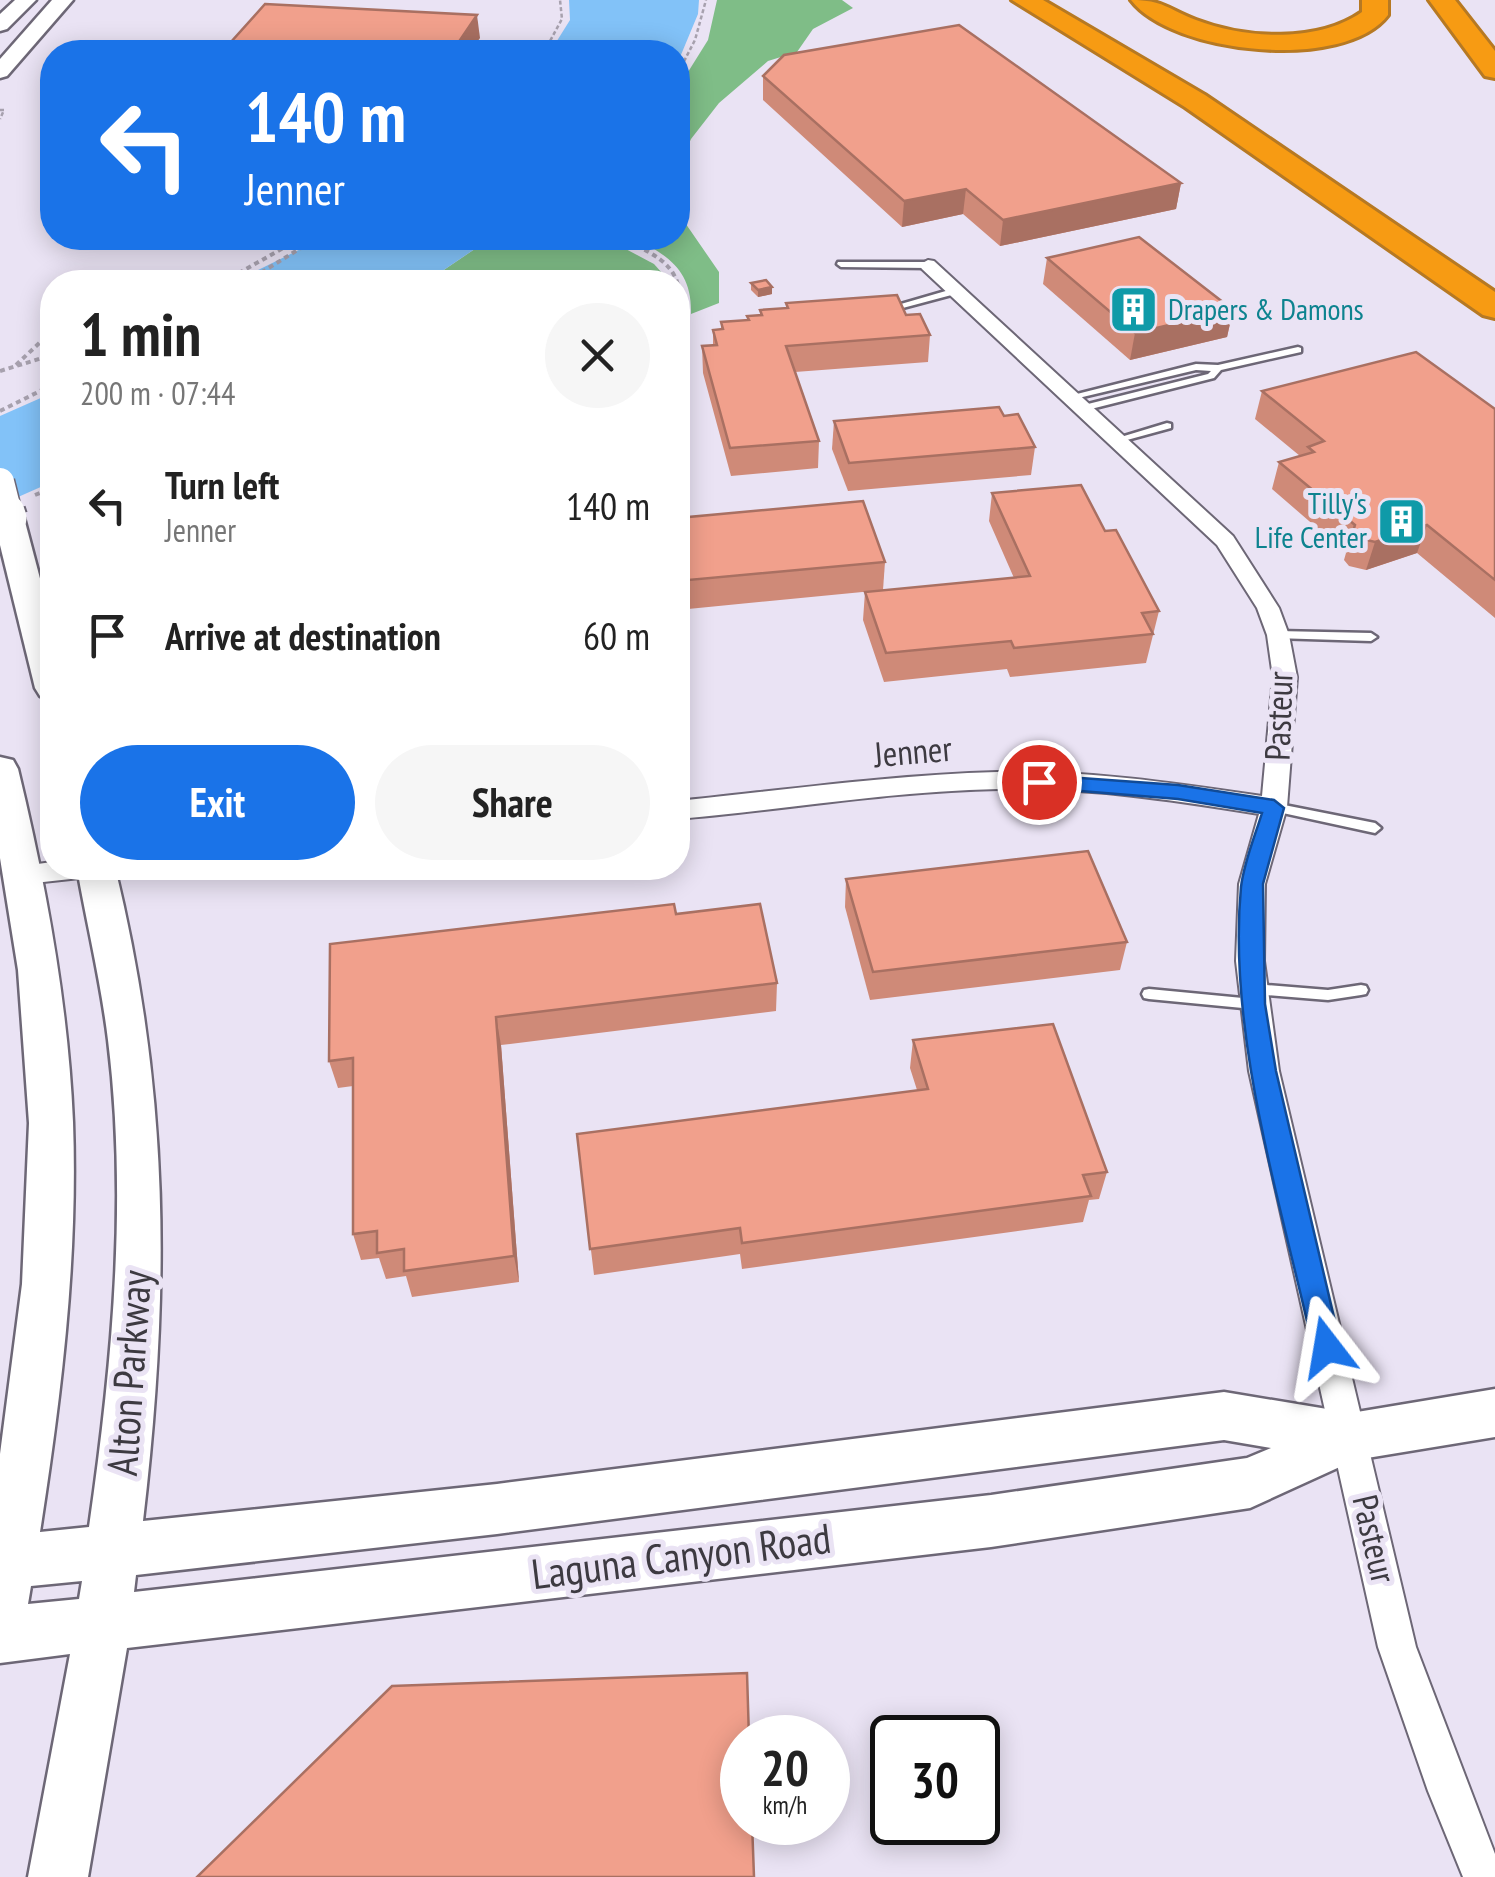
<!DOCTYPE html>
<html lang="en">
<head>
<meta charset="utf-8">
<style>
  :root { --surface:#fff; --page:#f6f6f6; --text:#222; --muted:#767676; --accent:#1a73e8 }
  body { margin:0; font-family:"PT Sans Narrow",sans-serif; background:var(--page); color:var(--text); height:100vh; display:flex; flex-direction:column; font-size:38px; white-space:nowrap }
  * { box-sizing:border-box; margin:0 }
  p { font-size:32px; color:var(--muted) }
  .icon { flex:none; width:55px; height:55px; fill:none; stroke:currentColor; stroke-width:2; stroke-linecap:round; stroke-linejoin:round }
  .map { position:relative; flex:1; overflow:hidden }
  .details { position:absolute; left:40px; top:270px; width:650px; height:610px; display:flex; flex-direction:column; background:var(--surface); border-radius:40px; box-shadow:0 5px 25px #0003 }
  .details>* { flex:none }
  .banner { position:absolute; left:40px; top:40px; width:650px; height:210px; border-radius:40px; box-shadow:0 5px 25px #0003; background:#1a73e8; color:#fff; overflow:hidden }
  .speed { position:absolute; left:720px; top:1715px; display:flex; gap:20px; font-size:50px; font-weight:700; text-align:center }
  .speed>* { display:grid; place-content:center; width:130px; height:130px; border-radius:50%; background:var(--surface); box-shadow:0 5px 25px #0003; line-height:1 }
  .speed small { font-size:25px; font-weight:400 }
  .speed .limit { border:5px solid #111; border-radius:15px; background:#fff; color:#111 }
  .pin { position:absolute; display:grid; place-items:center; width:85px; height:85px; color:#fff; margin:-42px; border:5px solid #fff; border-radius:50%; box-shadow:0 2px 10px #0007 }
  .me { position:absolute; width:110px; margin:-55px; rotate:346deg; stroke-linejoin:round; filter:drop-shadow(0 0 8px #0008) }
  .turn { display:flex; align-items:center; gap:35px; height:210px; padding:0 40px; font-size:45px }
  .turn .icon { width:130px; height:130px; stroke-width:2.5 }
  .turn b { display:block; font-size:70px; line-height:85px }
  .round { display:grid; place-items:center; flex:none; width:105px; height:105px; border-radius:52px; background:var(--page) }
  .headline { display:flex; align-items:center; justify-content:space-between; height:170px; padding:0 40px }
  h1 { font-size:60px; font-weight:700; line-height:75px }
  .action { display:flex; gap:20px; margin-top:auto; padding:20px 40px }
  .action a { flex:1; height:115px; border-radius:60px; background:var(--accent); color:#fff; font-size:40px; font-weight:700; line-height:115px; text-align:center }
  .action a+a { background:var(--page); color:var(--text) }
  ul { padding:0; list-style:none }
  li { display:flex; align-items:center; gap:30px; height:130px; padding:0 40px }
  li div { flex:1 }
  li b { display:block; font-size:38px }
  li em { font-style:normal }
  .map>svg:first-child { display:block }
  .forest { fill:#7fbd87 }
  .water { fill:#82c2f8 }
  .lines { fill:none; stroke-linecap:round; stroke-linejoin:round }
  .service-casing { stroke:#6d6776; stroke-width:5 }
  .minor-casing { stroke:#6d6776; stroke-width:4 }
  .secondary-casing { stroke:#6d6776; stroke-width:5 }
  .motorway-casing { stroke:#b67923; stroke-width:6 }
  .path-far1 { stroke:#a7a1ae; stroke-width:2.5; stroke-dasharray:4 2.5; stroke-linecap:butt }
  .path { stroke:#a7a1ae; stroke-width:4; stroke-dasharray:5 4; stroke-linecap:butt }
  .service { fill:#fff; fill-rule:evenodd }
  .minor { fill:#fff; fill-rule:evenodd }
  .secondary { fill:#fff; fill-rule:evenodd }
  .motorway { fill:#f79b13; fill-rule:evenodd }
  .secondary-bridge-far1-casing { stroke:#6d6776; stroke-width:31; stroke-linecap:butt }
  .secondary-bridge-casing { stroke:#6d6776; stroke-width:39; stroke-linecap:butt }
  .secondary-bridge-far1 { stroke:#fff; stroke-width:28 }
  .secondary-bridge { stroke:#fff; stroke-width:35 }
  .wall { fill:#cf8a78 }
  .shaded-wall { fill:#a97062 }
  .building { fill:#f1a08c; stroke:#a97062; stroke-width:2.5 }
  .route { fill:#1a73e8; stroke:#114b97; stroke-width:2.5 }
  .labels { text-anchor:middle; stroke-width:10; stroke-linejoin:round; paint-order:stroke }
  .far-culture-label { font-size:30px; fill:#0d838f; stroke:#eae3f4; text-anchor:start }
  .street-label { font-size:35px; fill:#3d3a41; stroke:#eae3f4 }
  .near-street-label { font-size:42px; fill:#3d3a41; stroke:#eae3f4 }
</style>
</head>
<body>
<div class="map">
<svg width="1495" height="1877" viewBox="0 0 1495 1877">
  <rect width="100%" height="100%" fill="#eae3f4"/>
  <!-- forest -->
  <g class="forest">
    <path d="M717 0H842L853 8 813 29 797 52 768 61 719 103 691 139 679 166 684 199 679 214 719 272V303L691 314C692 271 670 257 635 238H678V88L708 40Z"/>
    <path d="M491 238H605L654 264 670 282H426Z"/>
  </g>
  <!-- water -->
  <g class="water">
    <path d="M569 0H699L698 14 678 62V52H550L570 20Z"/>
    <path d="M323 238H491L426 282H234Z"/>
    <path d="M52 393V482L0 505V416Z"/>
  </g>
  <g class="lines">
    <defs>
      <g id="service">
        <path d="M838 262H928L932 265 928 268 841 267 837 264Z"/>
        <path d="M956 288 960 291 959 293 899 309 894 306Z"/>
        <path d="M1298 347 1301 348V352L1221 370 1214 378 1083 411 1078 408 1080 406 1208 374 1211 371 1196 370 1070 400 1065 397 1196 364 1218 365Z"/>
        <path d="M1167 423 1171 424V428L1116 443 1111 440Z"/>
        <path d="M1278 631 1371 633 1377 637 1371 641 1274 638 1272 635Z"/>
        <path d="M1274 803 1375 823 1381 828 1375 833 1269 810 1268 807Z"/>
        <path d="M1253 984 1328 990 1361 985 1366 986 1368 990 1366 994 1361 995 1328 1000 1253 994 1248 993 1246 989 1248 985Z"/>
        <path d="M1149 989 1253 999 1258 1000 1260 1004 1258 1008 1253 1009 1149 999 1144 998 1142 994 1144 990Z"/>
      </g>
      <g id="minor">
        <path d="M928 260 934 261 1233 536 1279 608 1289 635 1297 677 1287 807 1265 884 1264 961 1279 1071 1416 1647 1495 1854V1877H1463L1428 1791 1378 1647 1249 1071 1236 961 1239 884 1259 814C1173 800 1086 787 999 789 891 791 785 810 678 819V801C784 790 890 775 997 772 1086 770 1175 783 1262 796L1273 677 1267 635 1257 608 1217 545 922 269 919 265Z"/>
        <path d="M52 862V868H102L98 875 89 877 25 884 16 881 12 874 16 867Z"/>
      </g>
      <g id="secondary">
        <path d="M15 0H36L7 29 0 31V14Z"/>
        <path d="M52 0H73L7 76 0 78V59Z"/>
        <path d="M9 509 20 511 24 518 52 624V699L40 696 35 688 0 545V511Z"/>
        <path d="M0 757 13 760 18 769C46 885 68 1003 73 1122 78 1260 61 1397 40 1532L89 1527C112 1367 128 1201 108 1040 101 982 87 925 77 868H115C170 1093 170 1293 143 1521L497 1484 1224 1392 1351 1413 1495 1389V1437L1355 1460 1250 1508 991 1547 127 1648 88 1877H28L70 1654 0 1663V1454L22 1284 29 1123 18 970 0 858ZM1224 1440 1271 1448 1247 1458 991 1495 134 1592 136 1575 497 1534ZM82 1581 79 1599 28 1604 31 1586Z"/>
      </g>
      <g id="motorway">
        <path d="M1012 0H1043L1205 95 1495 292V318L1483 315 1185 107Z"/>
        <path d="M1131 0C1164 0 1167 9 1196 20 1245 39 1318 43 1362 12V0H1388V15C1345 72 1172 54 1131 0Z"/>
        <path d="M1429 0H1455L1495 51V78L1485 76Z"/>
      </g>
    </defs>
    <!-- service casing -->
    <use href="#service" class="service-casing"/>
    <!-- minor casing -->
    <use href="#minor" class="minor-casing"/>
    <!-- secondary casing -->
    <use href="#secondary" class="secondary-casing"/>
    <!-- motorway casing -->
    <use href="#motorway" class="motorway-casing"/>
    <!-- path-far1 -->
    <g class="path-far1">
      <path d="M544 52 562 19 560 0"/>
      <path d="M678 73 695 40 706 0"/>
      <path d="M0 110H4L0 119"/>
    </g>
    <!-- path -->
    <g class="path">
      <path d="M620 238C661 257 687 268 678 318"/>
      <path d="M223 282 301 238"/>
      <path d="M246 282 317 238"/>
      <path d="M16 365 51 332"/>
      <path d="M0 371 52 355"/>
      <path d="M678 374 685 375"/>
      <path d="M0 411 52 385"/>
      <path d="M35 495 52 488"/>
    </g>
    <!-- service -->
    <use href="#service" class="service"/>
    <!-- minor -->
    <use href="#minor" class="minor"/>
    <!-- secondary -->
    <use href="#secondary" class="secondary"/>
    <!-- motorway -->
    <use href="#motorway" class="motorway"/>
    <defs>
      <path id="secondary-bridge-far1" d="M0 482 8 514"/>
      <path id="secondary-bridge" d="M7 512 9 518"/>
    </defs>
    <!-- secondary-bridge-far1 casing -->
    <use href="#secondary-bridge-far1" class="secondary-bridge-far1-casing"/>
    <!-- secondary-bridge casing -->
    <use href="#secondary-bridge" class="secondary-bridge-casing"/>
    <!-- secondary-bridge-far1 -->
    <use href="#secondary-bridge-far1" class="secondary-bridge-far1"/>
    <!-- secondary-bridge -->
    <use href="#secondary-bridge" class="secondary-bridge"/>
  </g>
  <!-- wall -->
  <g class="wall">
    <path d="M763 76 1181 183 1176 209 1000 246 963 214 902 227 763 100Z"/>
    <path d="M1047 258 1233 310 1227 337 1130 360 1043 284Z"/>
    <path d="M751 283 772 294 758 297 751 290Z"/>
    <path d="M786 303 906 315 930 335 928 362 795 372 819 441 818 468 731 476 703 373 702 346 713 345V330H721V322L747 320V316L760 315V310L786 308Z"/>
    <path d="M1262 391 1495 409V618L1417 553 1366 570 1349 566 1344 560 1346 553 1272 489 1279 462 1300 456 1255 419Z"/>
    <path d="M1004 416 1035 447 1031 475 848 491 832 449 834 421Z"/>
    <path d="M992 493 1105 531 1159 611 1146 663 1010 677 1007 669 884 682 863 620 865 592 1014 578 989 521Z"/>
    <path d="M678 518 885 562 883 590 678 610Z"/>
    <path d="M846 879 1127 942 1120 970 870 1000 845 907Z"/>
    <path d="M676 914 777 983 776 1011 501 1045 519 1282 412 1297 406 1276 386 1279 379 1258 361 1260 353 1234V1086L338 1088 329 1061Z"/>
    <path d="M913 1040 1107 1172 1099 1199 1089 1200 1083 1222 742 1269 740 1254 594 1275 577 1134 917 1090 910 1068Z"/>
  </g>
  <!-- shaded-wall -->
  <g class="shaded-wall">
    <path d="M477 15 480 38 470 52H452Z"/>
    <path d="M1181 183 1176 209 1000 246 1003 220Z"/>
    <path d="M966 189 963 214 902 227 904 201Z"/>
    <path d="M772 287V294L758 297V290Z"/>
    <path d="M1233 310 1227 337 1130 360 1135 333Z"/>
    <path d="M1427 525 1417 553 1366 570 1375 542Z"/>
    <path d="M496 1017 501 1045 519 1282 514 1256Z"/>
  </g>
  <!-- building -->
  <g class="building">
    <path d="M265 4 477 15 452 52H222Z"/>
    <path d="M959 25 1181 183 1003 220 966 189 904 201 763 76 784 55Z"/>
    <path d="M1139 237 1233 310 1135 333 1047 258Z"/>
    <path d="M766 280 772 287 758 290 751 283Z"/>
    <path d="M897 295 906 315 920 314 930 335 786 346 819 441 730 448 702 346 717 345 713 330 723 329 721 322 749 320 747 316 762 315 760 310 788 308 786 303Z"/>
    <path d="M1416 352 1495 409V580L1427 525 1375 542 1358 538 1353 532 1355 525 1279 462 1314 452 1308 447 1324 441 1262 391Z"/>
    <path d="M999 407 1004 416 1018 414 1035 447 849 463 834 421Z"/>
    <path d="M1081 485 1105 531 1116 530 1159 611 1142 613 1153 634 1014 648 1011 641 886 653 865 592 1030 576 992 493Z"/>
    <path d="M863 501 885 562 678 581V518Z"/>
    <path d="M1088 851 1127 942 873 972 846 879Z"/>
    <path d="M674 904 676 914 760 904 777 983 496 1017 514 1256 404 1271V1249L377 1253V1231L353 1234V1058L329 1061 330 944Z"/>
    <path d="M1053 1024 1107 1172 1083 1175 1091 1196 742 1243 740 1228 590 1249 577 1134 928 1089 913 1040Z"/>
    <path d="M747 1673 749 1738H742V1822H752L754 1877H197L392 1686Z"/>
  </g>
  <!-- route -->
  <path class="route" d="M1039 775 1178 785 1274 800 1284 808 1263 884 1265 1004 1276 1071 1341 1347 1337 1356 1327 1360 1317 1356 1313 1347C1281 1203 1227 1035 1241 887 1244 862 1255 836 1262 813L1178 799 1032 787 1029 782Z"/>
  <!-- icons -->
  <defs>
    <symbol id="building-square" viewBox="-11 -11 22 22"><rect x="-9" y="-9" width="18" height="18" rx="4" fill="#0f9aa8" stroke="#eae3f4"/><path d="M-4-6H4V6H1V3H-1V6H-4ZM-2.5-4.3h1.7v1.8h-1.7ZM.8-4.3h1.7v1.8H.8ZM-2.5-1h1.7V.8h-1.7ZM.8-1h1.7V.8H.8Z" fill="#fff"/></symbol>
  </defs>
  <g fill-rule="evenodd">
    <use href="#building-square" x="1106" y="282" width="55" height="55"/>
    <use href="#building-square" x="1374" y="494" width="55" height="55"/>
  </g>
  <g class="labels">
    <!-- far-culture labels -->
    <g class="far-culture-label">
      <text x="1168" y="320">Drapers &amp; Damons</text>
      <text x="1367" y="514" text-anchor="end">Tilly's<tspan x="1367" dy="34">Life Center</tspan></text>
    </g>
    <!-- street labels -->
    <g class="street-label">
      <text transform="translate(1279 716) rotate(-88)" y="12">Pasteur</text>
      <text transform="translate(913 752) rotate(-5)" y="12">Jenner</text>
      <text transform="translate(1374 1539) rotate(77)" y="12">Pasteur</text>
    </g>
    <!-- near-street labels -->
    <g class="near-street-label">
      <text transform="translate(129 1373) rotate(-86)" y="15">Alton Parkway</text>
      <text transform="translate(681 1556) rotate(-7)" y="15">Laguna Canyon Road</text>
    </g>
  </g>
</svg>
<div class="speed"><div>20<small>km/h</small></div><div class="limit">30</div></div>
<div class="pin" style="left:1039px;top:782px;background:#d93025"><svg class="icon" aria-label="arrive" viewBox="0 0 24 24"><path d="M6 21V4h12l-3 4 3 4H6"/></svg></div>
<svg class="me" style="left:1327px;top:1347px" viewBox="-20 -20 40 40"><path d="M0-17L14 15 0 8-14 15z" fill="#1a73e8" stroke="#fff" stroke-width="4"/></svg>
<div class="banner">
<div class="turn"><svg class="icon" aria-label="left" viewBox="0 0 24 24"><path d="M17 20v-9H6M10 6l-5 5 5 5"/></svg><div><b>140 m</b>Jenner</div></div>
</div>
<section class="details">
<div class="headline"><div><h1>1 min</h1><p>200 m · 07:44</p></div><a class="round"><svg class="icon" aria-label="close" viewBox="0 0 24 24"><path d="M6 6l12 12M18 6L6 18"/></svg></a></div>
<ul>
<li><svg class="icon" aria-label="left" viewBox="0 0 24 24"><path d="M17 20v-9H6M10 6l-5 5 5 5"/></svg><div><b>Turn left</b><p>Jenner</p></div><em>140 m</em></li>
<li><svg class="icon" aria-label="arrive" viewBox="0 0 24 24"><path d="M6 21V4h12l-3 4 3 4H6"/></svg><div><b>Arrive at destination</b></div><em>60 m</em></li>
</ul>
<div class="action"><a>Exit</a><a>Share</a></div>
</section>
</div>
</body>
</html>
